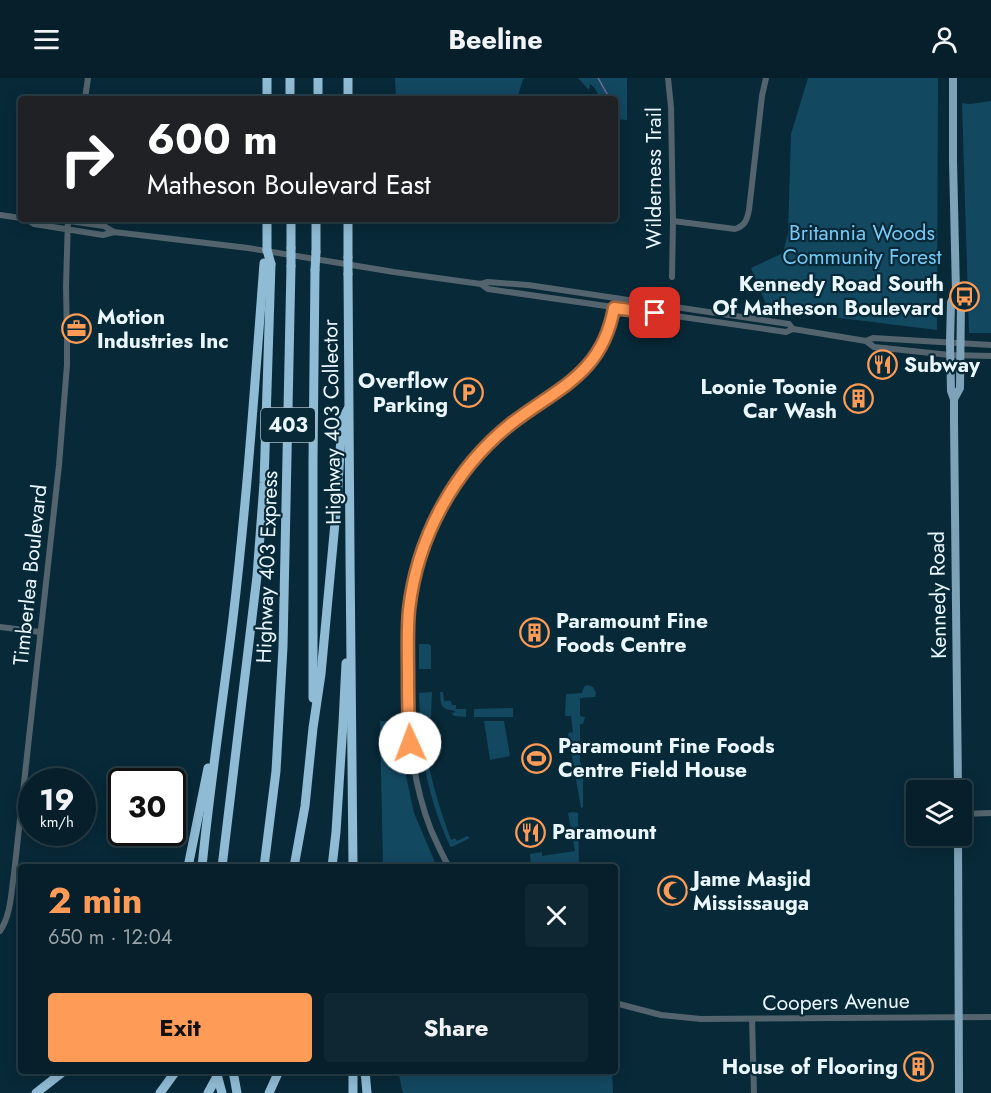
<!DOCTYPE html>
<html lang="en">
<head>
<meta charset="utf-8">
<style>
  :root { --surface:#061f2a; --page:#0f2732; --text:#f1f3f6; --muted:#98a2a8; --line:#273d47; --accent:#fe9c57 }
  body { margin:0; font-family:Jost,sans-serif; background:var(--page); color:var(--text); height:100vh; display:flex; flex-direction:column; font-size:22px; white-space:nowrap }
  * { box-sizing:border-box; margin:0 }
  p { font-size:20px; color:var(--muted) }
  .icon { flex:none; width:33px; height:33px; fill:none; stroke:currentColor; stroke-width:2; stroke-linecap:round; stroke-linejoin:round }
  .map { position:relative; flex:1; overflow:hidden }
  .details { position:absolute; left:18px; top:786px; width:600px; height:210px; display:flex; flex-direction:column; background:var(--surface); border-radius:6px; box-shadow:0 3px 15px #0003,0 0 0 2px var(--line) }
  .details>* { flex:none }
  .hud { position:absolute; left:18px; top:18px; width:600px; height:126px; border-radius:6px; box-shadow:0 3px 15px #0003,0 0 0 2px var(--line); background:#202124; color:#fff; overflow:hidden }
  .buttons { position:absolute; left:906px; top:702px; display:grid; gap:12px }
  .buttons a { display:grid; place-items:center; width:66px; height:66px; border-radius:6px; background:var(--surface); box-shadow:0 3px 15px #0003,0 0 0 2px var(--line); font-size:30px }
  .speed { position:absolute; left:18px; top:690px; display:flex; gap:12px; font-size:30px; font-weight:700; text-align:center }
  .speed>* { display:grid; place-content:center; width:78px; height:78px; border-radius:50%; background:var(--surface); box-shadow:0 3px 15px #0003,0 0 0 2px var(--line); line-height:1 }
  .speed small { font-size:15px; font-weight:400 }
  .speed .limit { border:3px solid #111; border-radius:9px; background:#fff; color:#111 }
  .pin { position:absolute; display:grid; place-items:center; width:51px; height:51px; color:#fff; margin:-26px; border-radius:12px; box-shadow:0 3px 9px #0006 }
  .me { position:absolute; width:66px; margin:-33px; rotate:358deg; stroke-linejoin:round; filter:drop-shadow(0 0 4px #0008) }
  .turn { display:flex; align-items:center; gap:21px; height:126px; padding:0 30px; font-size:27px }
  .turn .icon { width:78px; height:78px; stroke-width:2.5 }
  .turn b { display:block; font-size:42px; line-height:51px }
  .round { display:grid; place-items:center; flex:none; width:63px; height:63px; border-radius:6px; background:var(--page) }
  .summary { display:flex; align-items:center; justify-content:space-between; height:102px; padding:0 30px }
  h1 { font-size:36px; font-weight:700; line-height:45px; color:var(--accent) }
  .cta { display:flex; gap:12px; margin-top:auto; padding:12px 30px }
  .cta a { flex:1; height:69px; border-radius:6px; background:var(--accent); color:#111; font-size:24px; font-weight:700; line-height:69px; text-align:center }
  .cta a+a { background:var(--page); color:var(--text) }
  header { display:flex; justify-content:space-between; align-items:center; height:78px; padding:0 30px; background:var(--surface); font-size:27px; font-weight:700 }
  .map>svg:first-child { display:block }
  .green { fill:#134861 }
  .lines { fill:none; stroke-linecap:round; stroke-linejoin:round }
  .stream { stroke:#746c97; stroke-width:1.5 }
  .minor { stroke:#53646e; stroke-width:6 }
  .major { stroke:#7ea2b7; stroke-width:8 }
  .highway { stroke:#8fbbd4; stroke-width:9 }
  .highway-bridge { stroke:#8fbbd4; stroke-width:9 }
  .route-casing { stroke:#a56539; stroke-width:15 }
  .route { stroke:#fe9c57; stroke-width:10 }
  .labels { text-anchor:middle; stroke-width:4.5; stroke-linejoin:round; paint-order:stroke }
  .shield { fill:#082938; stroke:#a6b9c3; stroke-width:1.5 }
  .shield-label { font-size:20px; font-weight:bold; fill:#eaf7ff }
  .street-label { font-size:21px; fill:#eaf7ff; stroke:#082938 }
  .park-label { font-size:21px; fill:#78c9f5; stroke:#082938 }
  .poi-label { font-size:21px; font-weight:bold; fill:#eaf7ff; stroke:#082938; text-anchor:start }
</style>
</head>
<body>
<header><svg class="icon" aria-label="menu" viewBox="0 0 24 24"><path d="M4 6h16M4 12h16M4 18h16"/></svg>Beeline<svg class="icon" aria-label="person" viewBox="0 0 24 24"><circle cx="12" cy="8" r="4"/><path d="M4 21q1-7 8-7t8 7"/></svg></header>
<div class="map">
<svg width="991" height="1015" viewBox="0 0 991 1015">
  <rect width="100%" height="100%" fill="#082938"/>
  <!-- green -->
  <g class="green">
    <path d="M395 0H525L523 1 517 21H435L396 19Z"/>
    <path d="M578 0H627V42L615 41V21H601L594 9 590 6 589 12Z"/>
    <path d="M808 0H938L937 252 768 231 751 190 783 175 788 155 791 56Z"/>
    <path d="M991 23V255H969L962 25 970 26Z"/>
    <path d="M419 566H429L431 568V591H419Z"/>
    <path d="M587 607 593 609 596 615 595 619 580 620V638L585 639 583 646H580V684L583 690V729L581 730 568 655 573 654 571 638H565L566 616 582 615 584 609Z"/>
    <path d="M432 614 431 639 429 640 420 639 419 615Z"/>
    <path d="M440 614H443L444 623H451L452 627H456V631H466V639L454 638 451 634 454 635 455 633C439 631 441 626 440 614Z"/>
    <path d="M513 630V639H474V631Z"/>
    <path d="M380 643H401V675L414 735 437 789H383Z"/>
    <path d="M484 643H504L510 678 490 682Z"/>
    <path d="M422 653 439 654 442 656V659L436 660V657H428V663L424 664C430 698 439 730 451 762L455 760 457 763 467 758 470 760 452 769 450 768C433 732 424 695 420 655Z"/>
    <path d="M573 734 578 735 579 787 531 788 530 776 542 774V778L575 773 568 735Z"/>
    <path d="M398 993H612L613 1015H403Z"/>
  </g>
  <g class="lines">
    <!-- stream -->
    <g class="stream">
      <path d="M598 0 610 21"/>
      <path d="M615 31 619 38"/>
    </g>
    <!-- minor -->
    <g class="minor">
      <path d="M668 0 671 29 673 143 672 199"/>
      <path d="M85 21 88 0"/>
      <path d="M0 137 21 140"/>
      <path d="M26 141 34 146 103 157 114 154 248 170 394 194 481 206 488 204 528 207 789 246 793 251 866 263 874 269 950 277 991 278"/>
      <path d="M56 141 104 148 114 154"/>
      <path d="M673 143 735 151C745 148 747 142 749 132L762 18 766 0"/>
      <path d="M481 206 488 211 786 254 793 251"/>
      <path d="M866 263 873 260 991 267"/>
      <path d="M0 549 40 554"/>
      <path d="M962 736 991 735"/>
      <path d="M449 789C442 777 437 765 431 752 410 698 409 652 408 595 408 559 408 523 418 487 429 448 449 409 475 379 492 361 511 346 531 332 543 323 556 315 568 306 593 287 609 260 614 230"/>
      <path d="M0 853C11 837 11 815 14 796L59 387 67 287V262L66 208 68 141"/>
      <path d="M615 925 661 937 701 941 991 939"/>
      <path d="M752 941 754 1015"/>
    </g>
    <!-- major -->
    <g class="major">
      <path d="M953 0V82L956 215 961 223 960 310 954 321"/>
      <path d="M956 215 951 224 950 265 951 313 954 321V343L958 712"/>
      <path d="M958 758 959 1015"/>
    </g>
    <!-- highway -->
    <g class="highway">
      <path d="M267 0V21"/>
      <path d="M290 0V21"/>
      <path d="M348 0V21"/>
      <path d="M318 21V0"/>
      <path d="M291 170V141"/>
      <path d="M267 172V141"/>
      <path d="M316 174V141"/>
      <path d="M348 179V141"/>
      <path d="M348 196C349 394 351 591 353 789"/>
      <path d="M313 620V383L315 192"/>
      <path d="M188 789 208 690"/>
      <path d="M202 789C210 706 223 623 233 540 247 422 255 304 264 185"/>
      <path d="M222 789 257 498 264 405 271 186"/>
      <path d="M264 789 276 693 283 569 291 188"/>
      <path d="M294 789 305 728 313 650 321 596 337 423 342 342 348 331"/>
      <path d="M332 789 336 754 343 645 346 585"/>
      <path d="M216 993 222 1015"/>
      <path d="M233 993 237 1015"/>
      <path d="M365 993 367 1015"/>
      <path d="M36 1015 64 993"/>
      <path d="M160 1015 176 993"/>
      <path d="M269 1015 279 993"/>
      <path d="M353 1015V993"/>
    </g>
    <!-- highway-bridge -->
    <g class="highway-bridge">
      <path d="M267 172 271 186"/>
      <path d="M348 179V196"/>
      <path d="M291 188V170"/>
      <path d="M315 192 316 174"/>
      <path d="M208 1015 220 993"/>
    </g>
  </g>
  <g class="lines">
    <defs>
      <path id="route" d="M410 665C408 642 408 619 408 596 408 575 407 553 409 532 417 459 455 390 512 345 559 309 602 296 614 230L655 235"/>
    </defs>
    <!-- route casing -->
    <use href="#route" class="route-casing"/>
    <!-- route -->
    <use href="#route" class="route"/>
  </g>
  <!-- icons -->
  <defs>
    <symbol id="bus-ring" viewBox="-11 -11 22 22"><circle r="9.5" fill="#082938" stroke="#fe9c57" stroke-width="1.5"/><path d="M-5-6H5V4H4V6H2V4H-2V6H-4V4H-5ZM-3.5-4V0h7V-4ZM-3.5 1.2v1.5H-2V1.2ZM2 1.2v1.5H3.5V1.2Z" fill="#fe9c57"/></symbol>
    <symbol id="office-ring" viewBox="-11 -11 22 22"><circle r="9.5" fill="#082938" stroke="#fe9c57" stroke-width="1.5"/><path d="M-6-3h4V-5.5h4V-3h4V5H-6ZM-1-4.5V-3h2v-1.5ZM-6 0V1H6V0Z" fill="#fe9c57"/></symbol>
    <symbol id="restaurant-ring" viewBox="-11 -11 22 22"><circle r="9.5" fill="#082938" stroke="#fe9c57" stroke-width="1.5"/><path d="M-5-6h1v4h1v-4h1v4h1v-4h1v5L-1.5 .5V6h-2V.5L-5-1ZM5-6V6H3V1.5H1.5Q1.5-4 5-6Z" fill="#fe9c57"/></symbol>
    <symbol id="parking-ring" viewBox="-11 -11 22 22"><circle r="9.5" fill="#082938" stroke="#fe9c57" stroke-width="1.5"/><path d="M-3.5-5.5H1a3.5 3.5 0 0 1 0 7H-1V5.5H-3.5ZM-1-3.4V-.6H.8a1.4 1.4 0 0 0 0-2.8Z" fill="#fe9c57"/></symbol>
    <symbol id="building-ring" viewBox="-11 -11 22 22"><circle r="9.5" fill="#082938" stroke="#fe9c57" stroke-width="1.5"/><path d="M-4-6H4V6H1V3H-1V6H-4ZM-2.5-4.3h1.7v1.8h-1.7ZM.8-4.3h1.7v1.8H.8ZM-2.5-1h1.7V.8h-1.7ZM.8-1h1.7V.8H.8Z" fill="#fe9c57"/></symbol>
    <symbol id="stadium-ring" viewBox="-11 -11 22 22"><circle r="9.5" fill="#082938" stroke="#fe9c57" stroke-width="1.5"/><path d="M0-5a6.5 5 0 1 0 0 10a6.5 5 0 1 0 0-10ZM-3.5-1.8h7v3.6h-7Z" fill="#fe9c57"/></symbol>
    <symbol id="mosque-ring" viewBox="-11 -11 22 22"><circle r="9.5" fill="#082938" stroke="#fe9c57" stroke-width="1.5"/><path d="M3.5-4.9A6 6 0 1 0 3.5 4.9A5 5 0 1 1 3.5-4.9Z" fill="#fe9c57"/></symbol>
  </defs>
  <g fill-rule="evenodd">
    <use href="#bus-ring" x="948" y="202" width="33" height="33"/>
    <use href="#office-ring" x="60" y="234" width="33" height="33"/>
    <use href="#restaurant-ring" x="866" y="270" width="33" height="33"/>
    <use href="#parking-ring" x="452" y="298" width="33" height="33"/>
    <use href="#building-ring" x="842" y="304" width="33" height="33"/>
    <use href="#building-ring" x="518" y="538" width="33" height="33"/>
    <use href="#stadium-ring" x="520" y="664" width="33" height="33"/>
    <use href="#restaurant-ring" x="514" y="738" width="33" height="33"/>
    <use href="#mosque-ring" x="656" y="796" width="33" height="33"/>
    <use href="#building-ring" x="902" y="972" width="33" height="33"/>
  </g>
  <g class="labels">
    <!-- shield labels -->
    <rect class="shield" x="261" y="330" width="54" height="34" rx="4.5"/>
    <g class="shield-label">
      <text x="288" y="354">403</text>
    </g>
    <!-- street labels -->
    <g class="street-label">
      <text transform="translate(654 100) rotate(-90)" y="7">Wilderness Trail</text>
      <text transform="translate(332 344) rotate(-91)" y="7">Highway 403 Collector</text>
      <text transform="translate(267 489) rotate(-88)" y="7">Highway 403 Express</text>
      <text transform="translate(30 497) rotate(-84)" y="7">Timberlea Boulevard</text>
      <text transform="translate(938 517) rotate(-91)" y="7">Kennedy Road</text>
      <text transform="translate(836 924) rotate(-1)" y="7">Coopers Avenue</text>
    </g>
    <!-- park labels -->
    <g class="park-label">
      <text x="862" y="162">Britannia Woods<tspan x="862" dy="24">Community Forest</tspan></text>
    </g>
    <!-- poi labels -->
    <g class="poi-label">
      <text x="944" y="213" text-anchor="end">Kennedy Road South<tspan x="944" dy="24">Of Matheson Boulevard</tspan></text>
      <text x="97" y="246">Motion<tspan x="97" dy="24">Industries Inc</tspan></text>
      <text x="904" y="294">Subway</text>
      <text x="448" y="310" text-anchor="end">Overflow<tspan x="448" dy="24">Parking</tspan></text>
      <text x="837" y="316" text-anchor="end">Loonie Toonie<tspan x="837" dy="24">Car Wash</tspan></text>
      <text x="556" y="550">Paramount Fine<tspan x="556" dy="24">Foods Centre</tspan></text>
      <text x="558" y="675">Paramount Fine Foods<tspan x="558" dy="24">Centre Field House</tspan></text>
      <text x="552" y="761">Paramount</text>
      <text x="693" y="808">Jame Masjid<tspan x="693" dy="24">Mississauga</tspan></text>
      <text x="898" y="996" text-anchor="end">House of Flooring</text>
    </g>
  </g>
</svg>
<div class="buttons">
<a><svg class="icon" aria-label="layers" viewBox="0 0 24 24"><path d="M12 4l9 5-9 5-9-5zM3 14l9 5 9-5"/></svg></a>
</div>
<div class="speed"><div>19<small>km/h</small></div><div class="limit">30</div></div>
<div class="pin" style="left:655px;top:235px;background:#d93025"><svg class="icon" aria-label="arrive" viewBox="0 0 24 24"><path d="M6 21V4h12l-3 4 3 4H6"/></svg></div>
<svg class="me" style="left:410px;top:665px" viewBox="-20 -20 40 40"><circle r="19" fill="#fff"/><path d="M0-13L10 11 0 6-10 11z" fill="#fe9c57"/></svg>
<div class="hud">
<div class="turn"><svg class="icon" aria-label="right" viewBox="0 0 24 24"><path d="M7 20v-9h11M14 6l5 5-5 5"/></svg><div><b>600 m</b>Matheson Boulevard East</div></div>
</div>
<section class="details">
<div class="summary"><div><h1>2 min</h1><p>650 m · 12:04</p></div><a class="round"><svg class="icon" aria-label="close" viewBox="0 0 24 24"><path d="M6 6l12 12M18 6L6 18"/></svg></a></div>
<div class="cta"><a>Exit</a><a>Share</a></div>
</section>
</div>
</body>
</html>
